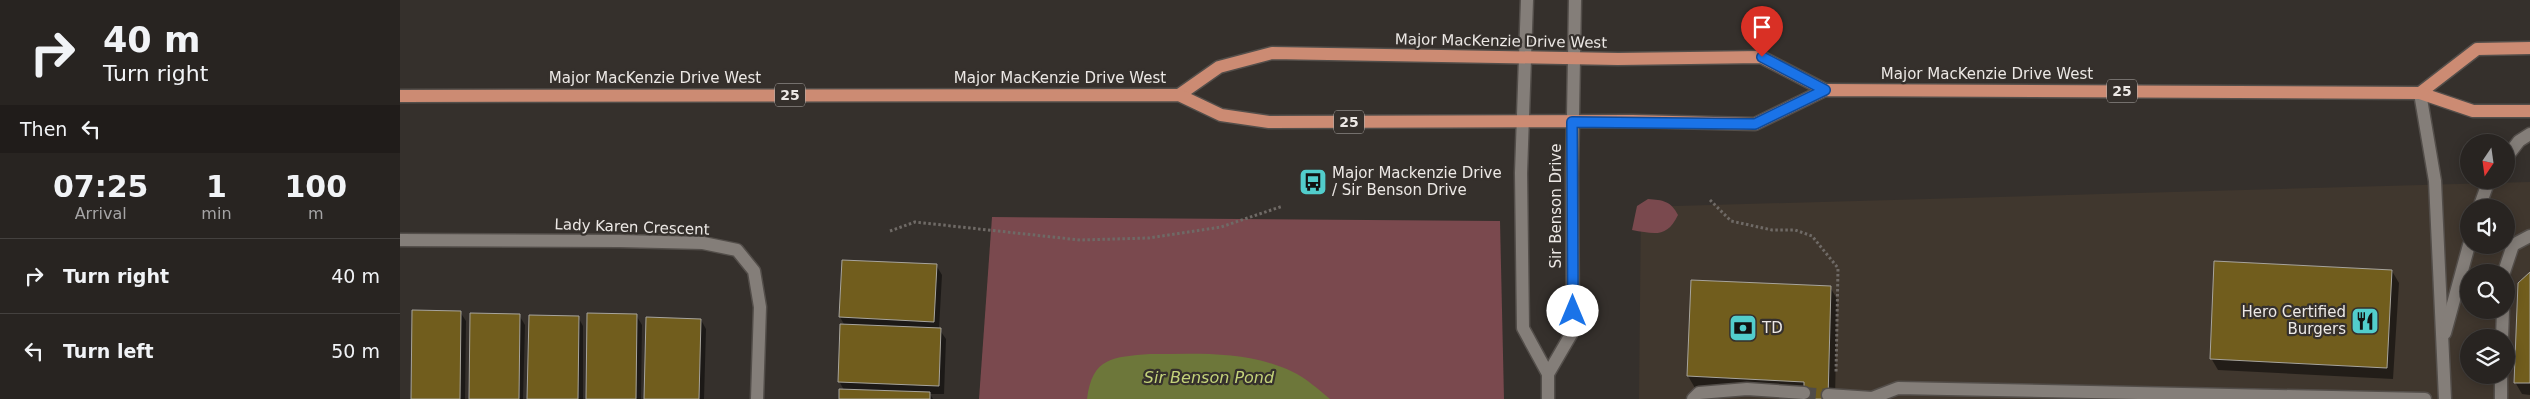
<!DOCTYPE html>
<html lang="en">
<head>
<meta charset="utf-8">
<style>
  :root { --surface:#282421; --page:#302c2a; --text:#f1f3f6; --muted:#a5a4a5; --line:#44413f }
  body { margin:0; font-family:"DejaVu Sans",sans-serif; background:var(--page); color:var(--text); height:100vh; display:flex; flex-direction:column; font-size:19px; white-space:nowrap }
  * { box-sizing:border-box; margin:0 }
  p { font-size:16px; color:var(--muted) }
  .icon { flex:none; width:28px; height:28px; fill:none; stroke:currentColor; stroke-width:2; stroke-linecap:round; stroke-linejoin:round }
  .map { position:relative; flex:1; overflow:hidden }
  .sheet { display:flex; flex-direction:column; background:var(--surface); width:400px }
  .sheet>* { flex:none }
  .hud { background:#282421; color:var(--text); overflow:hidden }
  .needle { width:32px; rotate:193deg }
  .tools { position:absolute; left:2060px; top:134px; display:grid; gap:10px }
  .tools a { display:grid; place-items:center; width:55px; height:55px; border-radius:50%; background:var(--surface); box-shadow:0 2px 12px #0003,0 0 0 1px var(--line); font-size:25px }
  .pin { position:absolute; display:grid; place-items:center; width:42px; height:42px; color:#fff; margin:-51px -21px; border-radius:50% 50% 50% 0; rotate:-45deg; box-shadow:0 0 5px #0007 }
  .pin .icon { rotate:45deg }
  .me { position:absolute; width:55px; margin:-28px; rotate:0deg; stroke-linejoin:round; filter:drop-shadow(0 0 4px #0008) }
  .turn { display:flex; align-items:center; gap:18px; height:105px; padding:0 20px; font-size:22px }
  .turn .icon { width:65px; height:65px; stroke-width:2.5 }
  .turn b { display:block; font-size:35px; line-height:42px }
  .then { display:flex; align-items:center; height:48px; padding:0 20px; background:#0003; gap:10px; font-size:19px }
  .eta { display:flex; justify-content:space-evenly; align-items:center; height:85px; text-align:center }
  .eta b { font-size:30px; font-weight:700; line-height:35px }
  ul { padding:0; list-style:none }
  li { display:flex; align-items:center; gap:15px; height:75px; padding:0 20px; border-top:1px solid var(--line) }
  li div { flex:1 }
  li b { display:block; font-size:19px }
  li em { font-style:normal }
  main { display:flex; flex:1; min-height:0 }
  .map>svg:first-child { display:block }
  .built { fill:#40372e; fill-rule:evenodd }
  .green { fill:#7a494e }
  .water { fill:#6d773a }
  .shadow { fill:#0007 }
  .building { fill:#715d1d; stroke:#a7a49d }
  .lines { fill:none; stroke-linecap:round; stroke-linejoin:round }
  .minor-tunnel { stroke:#504c48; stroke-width:12; stroke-dasharray:12 6; stroke-linecap:butt }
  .minor-casing { stroke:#534e4a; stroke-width:15 }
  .major-casing { stroke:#534e4a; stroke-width:15 }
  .path { stroke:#6f6a66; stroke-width:3; stroke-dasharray:2.5 2.5; stroke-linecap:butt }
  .minor { stroke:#847e79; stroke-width:12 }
  .major { stroke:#cc8b73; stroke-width:12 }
  .route-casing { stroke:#114b97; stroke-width:12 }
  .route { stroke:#1a73e8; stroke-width:9 }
  .labels { text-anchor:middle; stroke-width:4.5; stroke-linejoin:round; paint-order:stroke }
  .shield { fill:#35302c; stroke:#b5b1ae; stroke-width:1 }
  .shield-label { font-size:14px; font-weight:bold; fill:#ece8e5 }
  .street-label { font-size:15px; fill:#ece8e5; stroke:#35302c }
  .poi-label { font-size:15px; fill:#ece8e5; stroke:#35302c; text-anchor:start }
  .water-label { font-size:16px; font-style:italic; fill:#c4d37a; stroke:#35302c }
</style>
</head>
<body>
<main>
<section class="sheet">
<div class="hud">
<div class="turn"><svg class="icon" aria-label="right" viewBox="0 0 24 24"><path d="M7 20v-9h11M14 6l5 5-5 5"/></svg><div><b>40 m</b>Turn right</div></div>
<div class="then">Then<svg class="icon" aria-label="left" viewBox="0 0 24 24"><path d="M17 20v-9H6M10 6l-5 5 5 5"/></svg></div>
</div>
<div class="eta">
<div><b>07:25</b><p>Arrival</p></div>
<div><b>1</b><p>min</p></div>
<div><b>100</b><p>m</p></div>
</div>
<ul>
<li><svg class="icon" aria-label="right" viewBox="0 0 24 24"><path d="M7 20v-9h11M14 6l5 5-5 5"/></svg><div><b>Turn right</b></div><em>40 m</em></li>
<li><svg class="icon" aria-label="left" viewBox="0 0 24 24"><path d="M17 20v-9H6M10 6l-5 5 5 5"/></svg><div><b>Turn left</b></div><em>50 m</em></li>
</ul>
</section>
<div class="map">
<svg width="2130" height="399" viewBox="0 0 2130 399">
  <rect width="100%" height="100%" fill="#35302c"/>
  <!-- built -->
  <path class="built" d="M2130 182V399H1239L1241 207ZM2069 208H2106V245H2069ZM2069 272H2106V310H2069ZM2069 338H2106V375H2069Z"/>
  <!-- green -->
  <g class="green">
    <path d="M1248 199C1263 200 1271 201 1278 215 1267 238 1255 234 1232 230L1237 206Z"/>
    <path d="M592 217 1100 221 1104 399H579Z"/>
  </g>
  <!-- water -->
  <path class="water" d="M750 354C799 354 847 350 893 372 906 378 919 390 930 399H687C692 357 713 357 750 354Z"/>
  <!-- shadow -->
  <g class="shadow">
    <path d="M536 265 542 275 539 329 546 339 544 394H530L533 399H440L444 390 439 381 445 326 440 317Z"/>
    <path d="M1992 271 1999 283 1993 379 1818 370 1811 358Z"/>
    <path d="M2130 274V395L2122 394 2115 382Z"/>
    <path d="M1430 287 1437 299 1435 399H1405V393L1295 388 1288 376Z"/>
    <path d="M60 312 66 321 65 399H12Z"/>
    <path d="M119 315 125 325 123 399H70Z"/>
    <path d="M236 315 242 325 241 399H187Z"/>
    <path d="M178 317 183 326V399H129Z"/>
    <path d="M301 320 306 329 304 399H245Z"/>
  </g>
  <!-- building -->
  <g class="building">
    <path d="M442 260 537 264 534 322 439 317Z"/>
    <path d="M1814 261 1992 270 1987 368 1810 359Z"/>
    <path d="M2130 272V383H2114L2118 283Z"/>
    <path d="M1291 280 1431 286 1428 399H1404V382L1287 376Z"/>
    <path d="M12 310 61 311 60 399H11Z"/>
    <path d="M70 313 120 314 119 399H69Z"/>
    <path d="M187 313 237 314 236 399H186Z"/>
    <path d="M129 315 179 316 178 399H127Z"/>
    <path d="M246 317 301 319 299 399H244Z"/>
    <path d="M440 324 541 328 539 386 438 382Z"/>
    <path d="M439 389 530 392V399H439Z"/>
  </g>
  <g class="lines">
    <!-- minor-tunnel -->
    <path class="minor-tunnel" d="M1404 393 1428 395"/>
    <defs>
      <g id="minor">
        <path d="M1127 0 1121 173 1123 328 1148 374V399"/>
        <path d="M2020 93 2035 181 2045 399"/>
        <path d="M2106 158 2119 141 2130 134"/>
        <path d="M2079 208 2089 180"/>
        <path d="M0 240 220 241 303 243 337 250 354 271 360 307 357 399"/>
        <path d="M2104 272 2113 245 2130 236"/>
        <path d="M2045 333 2069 245"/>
        <path d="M2102 338 2103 310"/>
        <path d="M1148 374 1173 331 1172 174 1175 0"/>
        <path d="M1428 395 1472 398 1498 388 2025 399"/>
        <path d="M1293 399 1299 393 1347 389 1404 393"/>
        <path d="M2101 399V375"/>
      </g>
      <g id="major">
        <path d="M2020 93 2077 49 2130 48"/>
        <path d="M779 95 819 67 872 53 1218 59 1361 57 1425 90"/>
        <path d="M0 96 779 95 821 115 869 122 1232 121 1355 124 1425 90 2020 93 2073 111H2130"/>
      </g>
    </defs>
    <!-- minor casing -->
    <use href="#minor" class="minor-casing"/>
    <!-- major casing -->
    <use href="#major" class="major-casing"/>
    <!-- path -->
    <g class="path">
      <path d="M1310 200 1331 221 1372 230H1395L1412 236 1438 268 1436 373"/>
      <path d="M490 231 515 222 680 240 749 238 821 227 883 206"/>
    </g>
    <!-- minor -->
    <use href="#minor" class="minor"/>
    <!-- major -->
    <use href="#major" class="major"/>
  </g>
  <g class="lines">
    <defs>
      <path id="route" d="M1173 311 1172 122 1355 124 1425 90 1362 57"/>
    </defs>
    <!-- route casing -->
    <use href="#route" class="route-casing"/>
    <!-- route -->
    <use href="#route" class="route"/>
  </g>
  <!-- icons -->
  <defs>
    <symbol id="bus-square" viewBox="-11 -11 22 22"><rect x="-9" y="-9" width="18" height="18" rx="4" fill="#52cdcc" stroke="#35302c"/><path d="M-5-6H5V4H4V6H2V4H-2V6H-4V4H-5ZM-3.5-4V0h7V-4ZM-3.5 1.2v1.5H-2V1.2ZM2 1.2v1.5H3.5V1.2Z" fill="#111"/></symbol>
    <symbol id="restaurant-square" viewBox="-11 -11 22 22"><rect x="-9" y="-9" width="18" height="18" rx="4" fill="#52cdcc" stroke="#35302c"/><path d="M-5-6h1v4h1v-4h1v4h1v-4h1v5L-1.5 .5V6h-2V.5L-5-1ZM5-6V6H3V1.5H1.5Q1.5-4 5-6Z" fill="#111"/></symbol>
    <symbol id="bank-square" viewBox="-11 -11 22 22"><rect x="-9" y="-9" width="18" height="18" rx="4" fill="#52cdcc" stroke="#35302c"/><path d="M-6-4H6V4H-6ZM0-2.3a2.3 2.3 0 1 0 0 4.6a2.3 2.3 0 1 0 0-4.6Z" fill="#111"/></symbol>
  </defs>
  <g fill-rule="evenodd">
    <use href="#bus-square" x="897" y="166" width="32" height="32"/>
    <use href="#restaurant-square" x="1949" y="305" width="32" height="32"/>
    <use href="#bank-square" x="1327" y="312" width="32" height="32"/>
  </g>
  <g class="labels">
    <!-- shield labels -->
    <g class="shield">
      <rect x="1707" y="79.5" width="30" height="23" rx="4"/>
      <rect x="375" y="83.5" width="30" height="23" rx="4"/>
      <rect x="934" y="110.5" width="30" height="23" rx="4"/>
    </g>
    <g class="shield-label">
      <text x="1722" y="96">25</text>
      <text x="390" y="100">25</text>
      <text x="949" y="127">25</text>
    </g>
    <!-- street labels -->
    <g class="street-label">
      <text transform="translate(1101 41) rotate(1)" y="5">Major MacKenzie Drive West</text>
      <text x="1587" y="79">Major MacKenzie Drive West</text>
      <text x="255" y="83">Major MacKenzie Drive West</text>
      <text x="660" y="83">Major MacKenzie Drive West</text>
      <text transform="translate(1156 206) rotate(-90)" y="5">Sir Benson Drive</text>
      <text transform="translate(232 227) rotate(2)" y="5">Lady Karen Crescent</text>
    </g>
    <!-- poi labels -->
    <g class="poi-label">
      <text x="932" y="178">Major Mackenzie Drive<tspan x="932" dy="17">/ Sir Benson Drive</tspan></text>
      <text x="1946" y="317" text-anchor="end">Hero Certified<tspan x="1946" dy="17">Burgers</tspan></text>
      <text x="1362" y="333">TD</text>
    </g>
    <!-- water labels -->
    <g class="water-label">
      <text x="809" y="383">Sir Benson Pond</text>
    </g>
  </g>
</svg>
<div class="tools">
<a><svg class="needle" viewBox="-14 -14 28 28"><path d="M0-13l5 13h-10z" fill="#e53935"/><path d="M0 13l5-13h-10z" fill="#a5a4a5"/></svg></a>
<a><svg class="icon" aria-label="sound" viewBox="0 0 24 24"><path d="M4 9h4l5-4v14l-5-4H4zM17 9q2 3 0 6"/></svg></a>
<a><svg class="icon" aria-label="search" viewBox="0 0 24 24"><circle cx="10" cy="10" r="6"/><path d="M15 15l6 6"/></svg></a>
<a><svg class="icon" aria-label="layers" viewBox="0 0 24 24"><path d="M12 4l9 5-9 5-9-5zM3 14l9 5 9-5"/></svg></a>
</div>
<div class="pin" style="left:1362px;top:57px;background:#d93025"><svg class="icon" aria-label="arrive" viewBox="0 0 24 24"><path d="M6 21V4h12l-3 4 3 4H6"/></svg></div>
<svg class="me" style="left:1173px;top:311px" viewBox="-20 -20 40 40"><circle r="19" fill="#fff"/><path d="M0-13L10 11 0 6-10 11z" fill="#1a73e8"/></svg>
</div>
</main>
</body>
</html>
